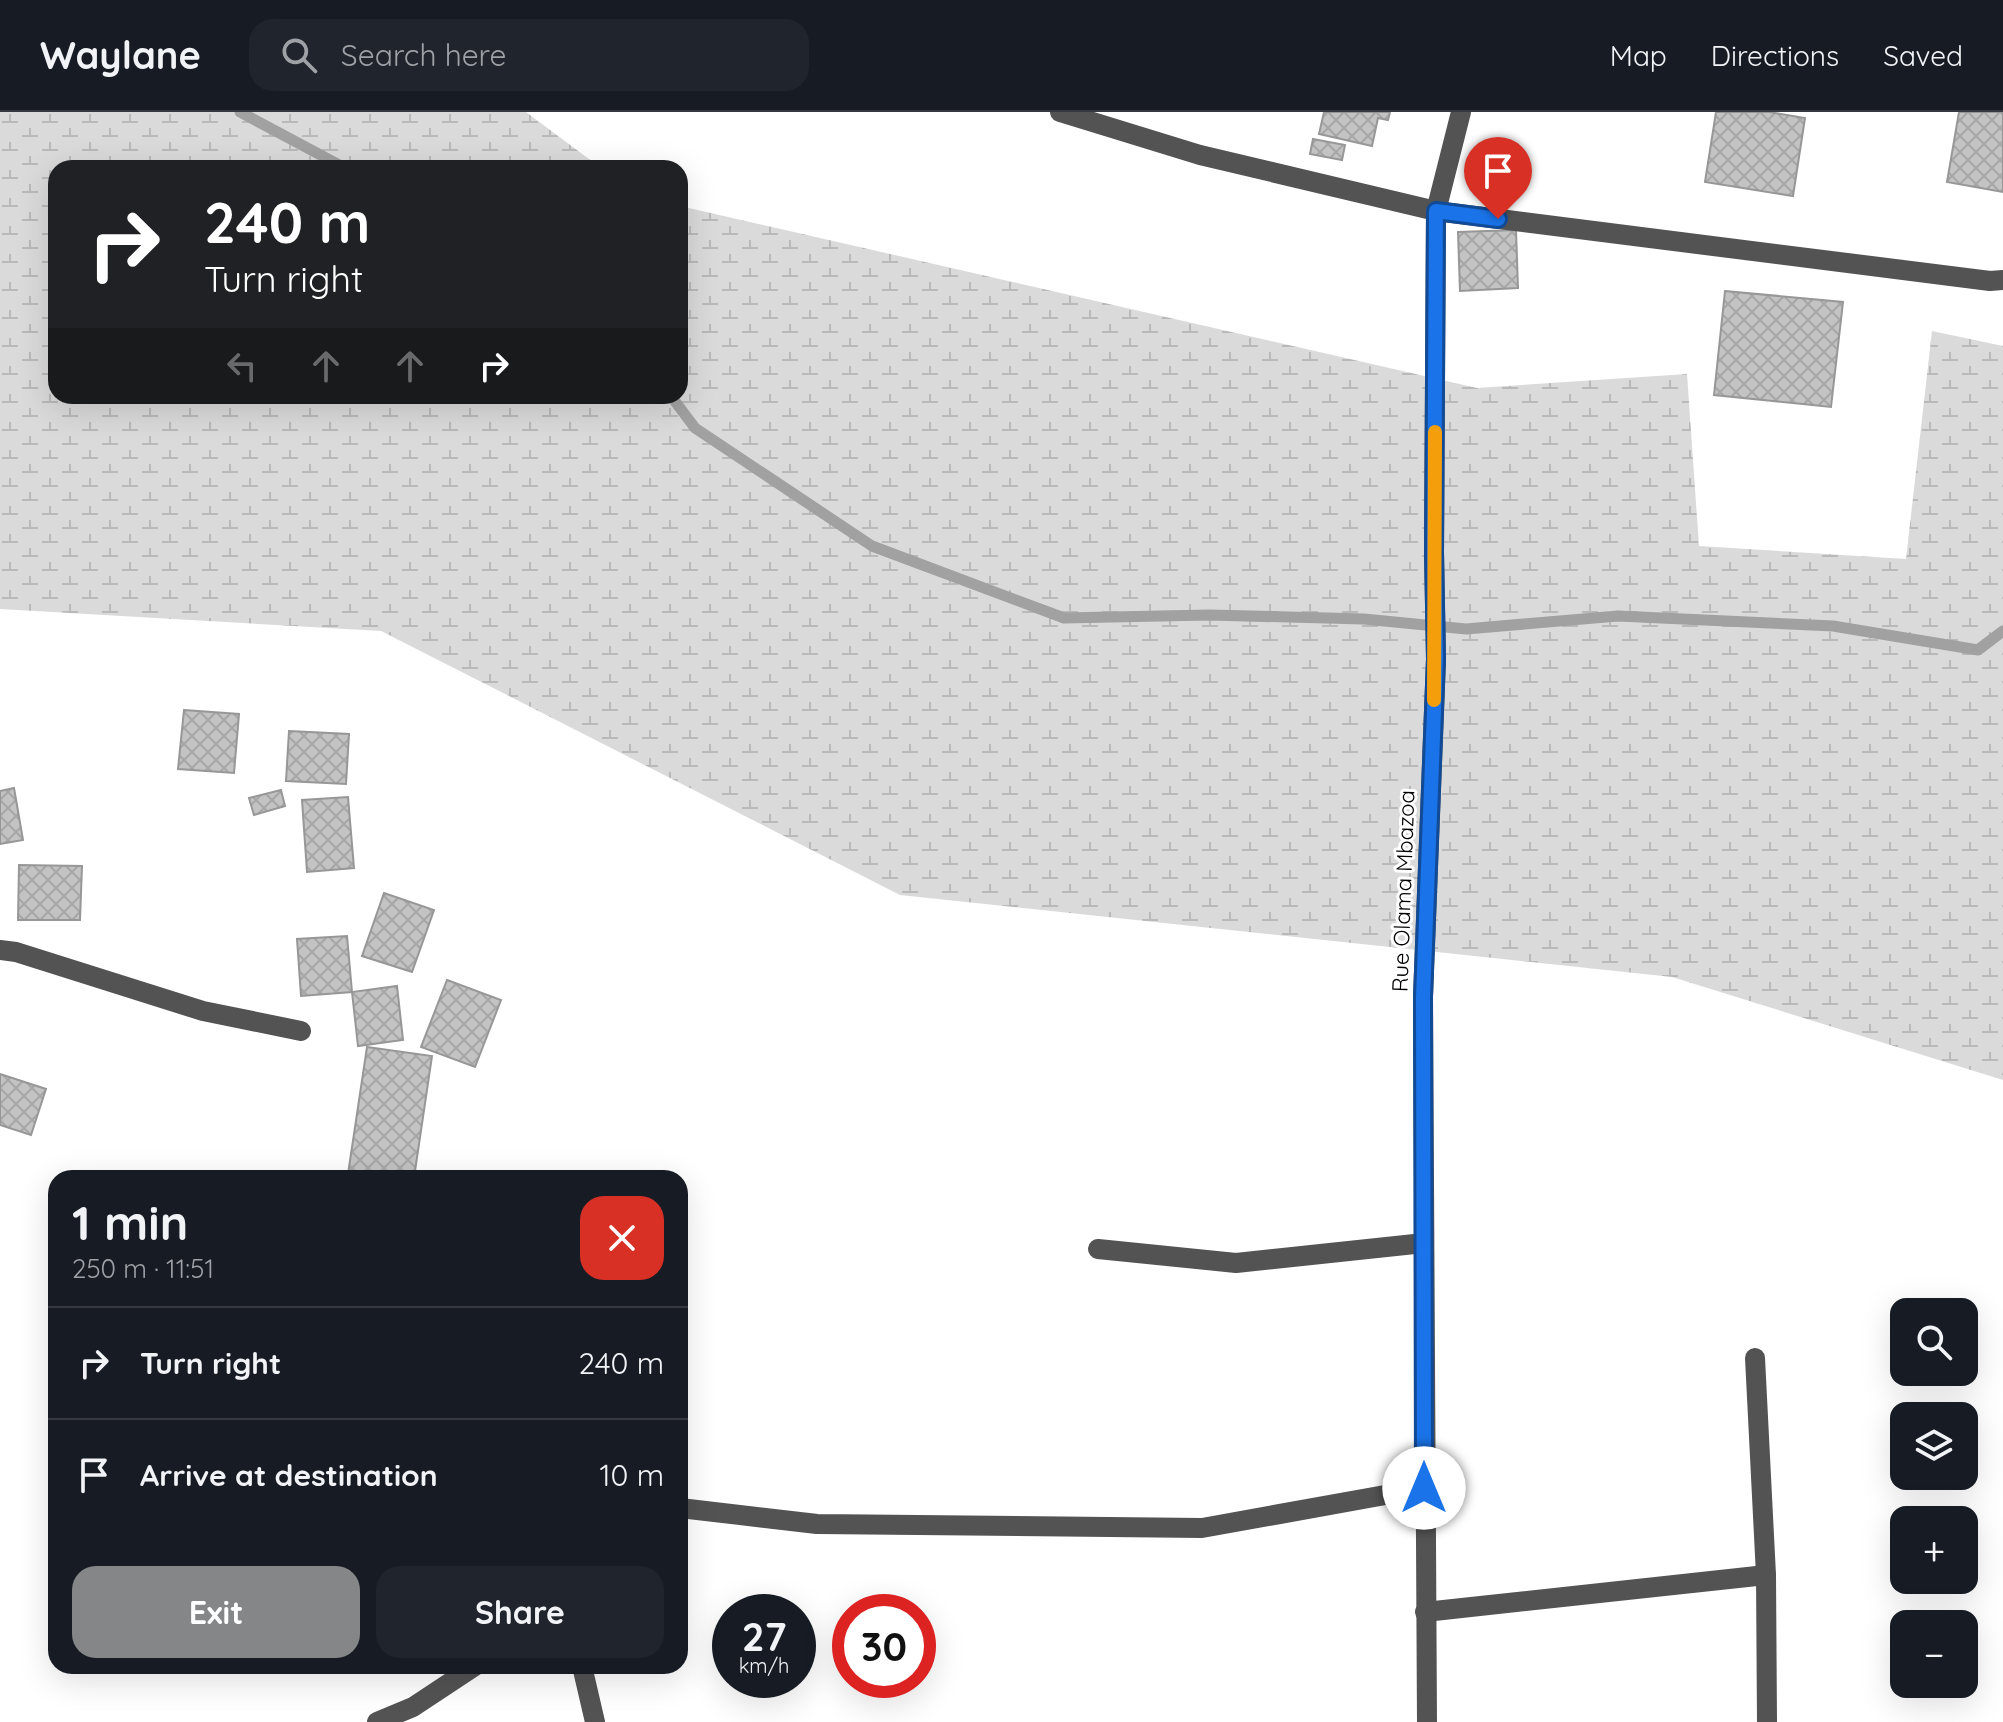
<!DOCTYPE html>
<html lang="en">
<head>
<meta charset="utf-8">
<style>
  :root { --surface:#171b24; --page:#20242c; --text:#f1f3f6; --muted:#9ea1a6; --line:#363941; --accent:#858687 }
  body { margin:0; font-family:Quicksand,sans-serif; background:var(--page); color:var(--text); height:100vh; display:flex; flex-direction:column; font-size:30px; white-space:nowrap }
  * { box-sizing:border-box; margin:0 }
  p { font-size:26px; color:var(--muted) }
  .icon { flex:none; width:44px; height:44px; fill:none; stroke:currentColor; stroke-width:2; stroke-linecap:round; stroke-linejoin:round }
  .map { position:relative; flex:1; overflow:hidden }
  .drawer { position:absolute; left:48px; top:1058px; width:640px; height:504px; display:flex; flex-direction:column; background:var(--surface); border-radius:24px; box-shadow:0 8px 32px #0002 }
  .drawer>* { flex:none }
  .hud { position:absolute; left:48px; top:48px; width:640px; height:244px; border-radius:24px; box-shadow:0 8px 32px #0002; background:#202124; color:#fff; overflow:hidden }
  .tools { position:absolute; left:1890px; top:1186px; display:grid; gap:16px }
  .tools a { display:grid; place-items:center; width:88px; height:88px; border-radius:16px; background:var(--surface); box-shadow:0 8px 32px #0002; font-size:40px }
  .speed { position:absolute; left:712px; top:1482px; display:flex; gap:16px; font-size:40px; font-weight:700; text-align:center }
  .speed>* { display:grid; place-content:center; width:104px; height:104px; border-radius:50%; background:var(--surface); box-shadow:0 8px 32px #0002; line-height:1 }
  .speed small { font-size:20px; font-weight:400 }
  .speed .limit { border:12px solid #d22; background:#fff; color:#111 }
  .pin { position:absolute; display:grid; place-items:center; width:68px; height:68px; color:#fff; margin:-82px -34px; border-radius:50% 50% 50% 0; rotate:-45deg; box-shadow:0 0 8px #0007 }
  .pin .icon { rotate:45deg }
  .me { position:absolute; width:88px; margin:-44px; rotate:0deg; stroke-linejoin:round; filter:drop-shadow(0 0 6px #0008) }
  .turn { display:flex; align-items:center; gap:28px; height:168px; padding:0 24px; font-size:36px }
  .turn .icon { width:104px; height:104px; stroke-width:2.5 }
  .turn b { display:block; font-size:56px; line-height:68px }
  .lanes { display:flex; align-items:center; height:76px; padding:0 24px; background:#0003; justify-content:center; gap:40px; direction:ltr }
  .lanes .off { opacity:.35 }
  .round { display:grid; place-items:center; flex:none; width:84px; height:84px; border-radius:24px; background:var(--page) }
  .summary { display:flex; align-items:center; justify-content:space-between; height:136px; padding:0 24px }
  h1 { font-size:48px; font-weight:700; line-height:60px }
  .button { display:flex; gap:16px; margin-top:auto; padding:16px 24px }
  .button a { flex:1; height:92px; border-radius:24px; background:var(--accent); color:#fff; font-size:32px; font-weight:700; line-height:92px; text-align:center }
  .button a+a { background:var(--page); color:var(--text) }
  ul { padding:0; list-style:none }
  li { display:flex; align-items:center; gap:24px; height:112px; padding:0 24px; border-top:2px solid var(--line) }
  li div { flex:1 }
  li b { display:block; font-size:30px }
  li em { font-style:normal }
  header { display:flex; align-items:center; gap:48px; box-sizing:border-box; height:112px; padding:0 40px; background:var(--surface); border-bottom:2px solid var(--line) }
  header strong { font-size:38px }
  nav { display:flex; gap:44px; margin-inline-start:auto; font-size:28px }
  .search { width:560px; height:72px; background:var(--page); display:flex; align-items:center; gap:20px; box-sizing:border-box; padding:0 28px; border-radius:24px; color:var(--muted); font-size:30px }
  .map>svg:first-child { display:block }
  .wetland { fill:url(#wetland-marsh) }
  .lines { fill:none; stroke-linecap:round; stroke-linejoin:round }
  .stream { stroke:#a1a1a1; stroke-width:11 }
  .building { fill:url(#building-cross-hatch); stroke:#979797; stroke-width:2 }
  .minor { stroke:#535353; stroke-width:20 }
  .route-casing { stroke:#114b97; stroke-width:20 }
  .route { stroke:#1a73e8; stroke-width:14 }
  .slow { stroke:#f59e0b; stroke-width:14 }
  .labels { text-anchor:middle; stroke-width:6; stroke-linejoin:round; paint-order:stroke }
  .street-label { font-size:22px; fill:#000; stroke:#fff }
</style>
</head>
<body>
<header>
<strong>Waylane</strong>
<div class="search"><svg class="icon" aria-label="search" viewBox="0 0 24 24"><circle cx="10" cy="10" r="6"/><path d="M15 15l6 6"/></svg>Search here</div>
<nav><a>Map</a><a>Directions</a><a>Saved</a></nav>
</header>
<div class="map">
<svg width="2003" height="1610" viewBox="0 0 2003 1610">
  <defs>
    <pattern id="wetland-marsh" width="20" height="14" patternUnits="userSpaceOnUse" patternTransform="scale(2)"><rect width="20" height="14" fill="#dadada"/><path d="M1 5h8M5 5V1M11 12h8M15 12V8" fill="none" stroke="#b9b9b9"/></pattern>
    <pattern id="building-cross-hatch" width="8" height="8" patternUnits="userSpaceOnUse" patternTransform="scale(2)"><rect width="8" height="8" fill="#c3c3c3"/><path d="M0 0l8 8M0 8l8-8" fill="none" stroke="#a6a6a6"/></pattern>
  </defs>
  <rect width="100%" height="100%" fill="#fff"/>
  <!-- wetland -->
  <path class="wetland" d="M0 0H526L601 56H56V284H680V94L1477 276 1687 262 1699 434 1906 447 1932 219 2003 234V968L1672 865 900 783 381 519 0 497Z"/>
  <g class="lines">
    <!-- stream -->
    <g class="stream">
      <path d="M240 0 345 56"/>
      <path d="M671 284 695 316 872 434 1064 506 1209 503 1364 507 1466 517 1618 504 1833 514 1978 538 2003 519"/>
    </g>
  </g>
  <!-- building -->
  <g class="building">
    <path d="M1324 0H1390L1388 8 1378 6 1372 34 1319 22Z"/>
    <path d="M1716 0H1769L1805 6 1793 84 1705 70Z"/>
    <path d="M1959 0H2003V80L1947 70Z"/>
    <path d="M1313 27 1345 33 1342 48 1310 42Z"/>
    <path d="M1516 118 1518 176 1460 179 1458 120Z"/>
    <path d="M1725 179 1843 190 1831 295 1714 283Z"/>
    <path d="M184 598 239 602 234 661 178 657Z"/>
    <path d="M289 619 349 622 346 672 286 669Z"/>
    <path d="M14 676 23 728 0 732V679Z"/>
    <path d="M281 678 285 694 254 703 249 686Z"/>
    <path d="M348 685 354 756 307 760 302 688Z"/>
    <path d="M19 753 82 754 80 808H18Z"/>
    <path d="M384 781 434 798 412 860 362 844Z"/>
    <path d="M347 824 352 880 301 884 297 827Z"/>
    <path d="M447 868 501 888 475 955 421 935Z"/>
    <path d="M397 874 403 928 358 934 352 880Z"/>
    <path d="M367 935 432 944 414 1066H374L348 1062Z"/>
    <path d="M0 962 46 977 31 1023 0 1013Z"/>
  </g>
  <g class="lines">
    <!-- minor -->
    <g class="minor">
      <path d="M1060 0 1200 43 1436 99 1990 169 2003 168"/>
      <path d="M0 838 16 840 203 899 301 919"/>
      <path d="M1098 1137 1236 1151 1424 1131"/>
      <path d="M1755 1246 1766 1463 1767 1610"/>
      <path d="M680 1396 817 1412 1202 1416 1424 1376"/>
      <path d="M1425 1500 1766 1463"/>
      <path d="M582 1554 595 1610"/>
      <path d="M377 1610 413 1595 475 1554"/>
      <path d="M1427 1610 1423 885 1436 547 1434 440 1436 99 1461 0"/>
    </g>
  </g>
  <g class="lines">
    <defs>
      <path id="route" d="M1424 1376 1423 885 1436 547 1434 440 1436 99 1498 107"/>
    </defs>
    <!-- route casing -->
    <use href="#route" class="route-casing"/>
    <!-- route -->
    <use href="#route" class="route"/>
    <!-- slow -->
    <path class="slow" d="M1434 588 1435 320"/>
  </g>
  <g class="labels">
    <!-- street labels -->
    <g class="street-label">
      <text transform="translate(1403 779) rotate(-88)" y="8">Rue Olama Mbazoa</text>
    </g>
  </g>
</svg>
<div class="tools">
<a><svg class="icon" aria-label="search" viewBox="0 0 24 24"><circle cx="10" cy="10" r="6"/><path d="M15 15l6 6"/></svg></a>
<a><svg class="icon" aria-label="layers" viewBox="0 0 24 24"><path d="M12 4l9 5-9 5-9-5zM3 14l9 5 9-5"/></svg></a>
<a>+</a>
<a>−</a>
</div>
<div class="speed"><div>27<small>km/h</small></div><div class="limit">30</div></div>
<div class="pin" style="left:1498px;top:107px;background:#d93025"><svg class="icon" aria-label="arrive" viewBox="0 0 24 24"><path d="M6 21V4h12l-3 4 3 4H6"/></svg></div>
<svg class="me" style="left:1424px;top:1376px" viewBox="-20 -20 40 40"><circle r="19" fill="#fff"/><path d="M0-13L10 11 0 6-10 11z" fill="#1a73e8"/></svg>
<div class="hud">
<div class="turn"><svg class="icon" aria-label="right" viewBox="0 0 24 24"><path d="M7 20v-9h11M14 6l5 5-5 5"/></svg><div><b>240 m</b>Turn right</div></div>
<div class="lanes"><svg class="icon off" aria-label="left" viewBox="0 0 24 24"><path d="M17 20v-9H6M10 6l-5 5 5 5"/></svg><svg class="icon off" aria-label="ahead" viewBox="0 0 24 24"><path d="M12 20V5M6 11l6-6 6 6"/></svg><svg class="icon off" aria-label="ahead" viewBox="0 0 24 24"><path d="M12 20V5M6 11l6-6 6 6"/></svg><svg class="icon" aria-label="right" viewBox="0 0 24 24"><path d="M7 20v-9h11M14 6l5 5-5 5"/></svg></div>
</div>
<section class="drawer">
<div class="summary"><div><h1>1 min</h1><p>250 m · 11:51</p></div><a class="round" style="background:#d93025;color:#fff"><svg class="icon" aria-label="close" viewBox="0 0 24 24"><path d="M6 6l12 12M18 6L6 18"/></svg></a></div>
<ul>
<li><svg class="icon" aria-label="right" viewBox="0 0 24 24"><path d="M7 20v-9h11M14 6l5 5-5 5"/></svg><div><b>Turn right</b></div><em>240 m</em></li>
<li><svg class="icon" aria-label="arrive" viewBox="0 0 24 24"><path d="M6 21V4h12l-3 4 3 4H6"/></svg><div><b>Arrive at destination</b></div><em>10 m</em></li>
</ul>
<div class="button"><a>Exit</a><a>Share</a></div>
</section>
</div>
</body>
</html>
